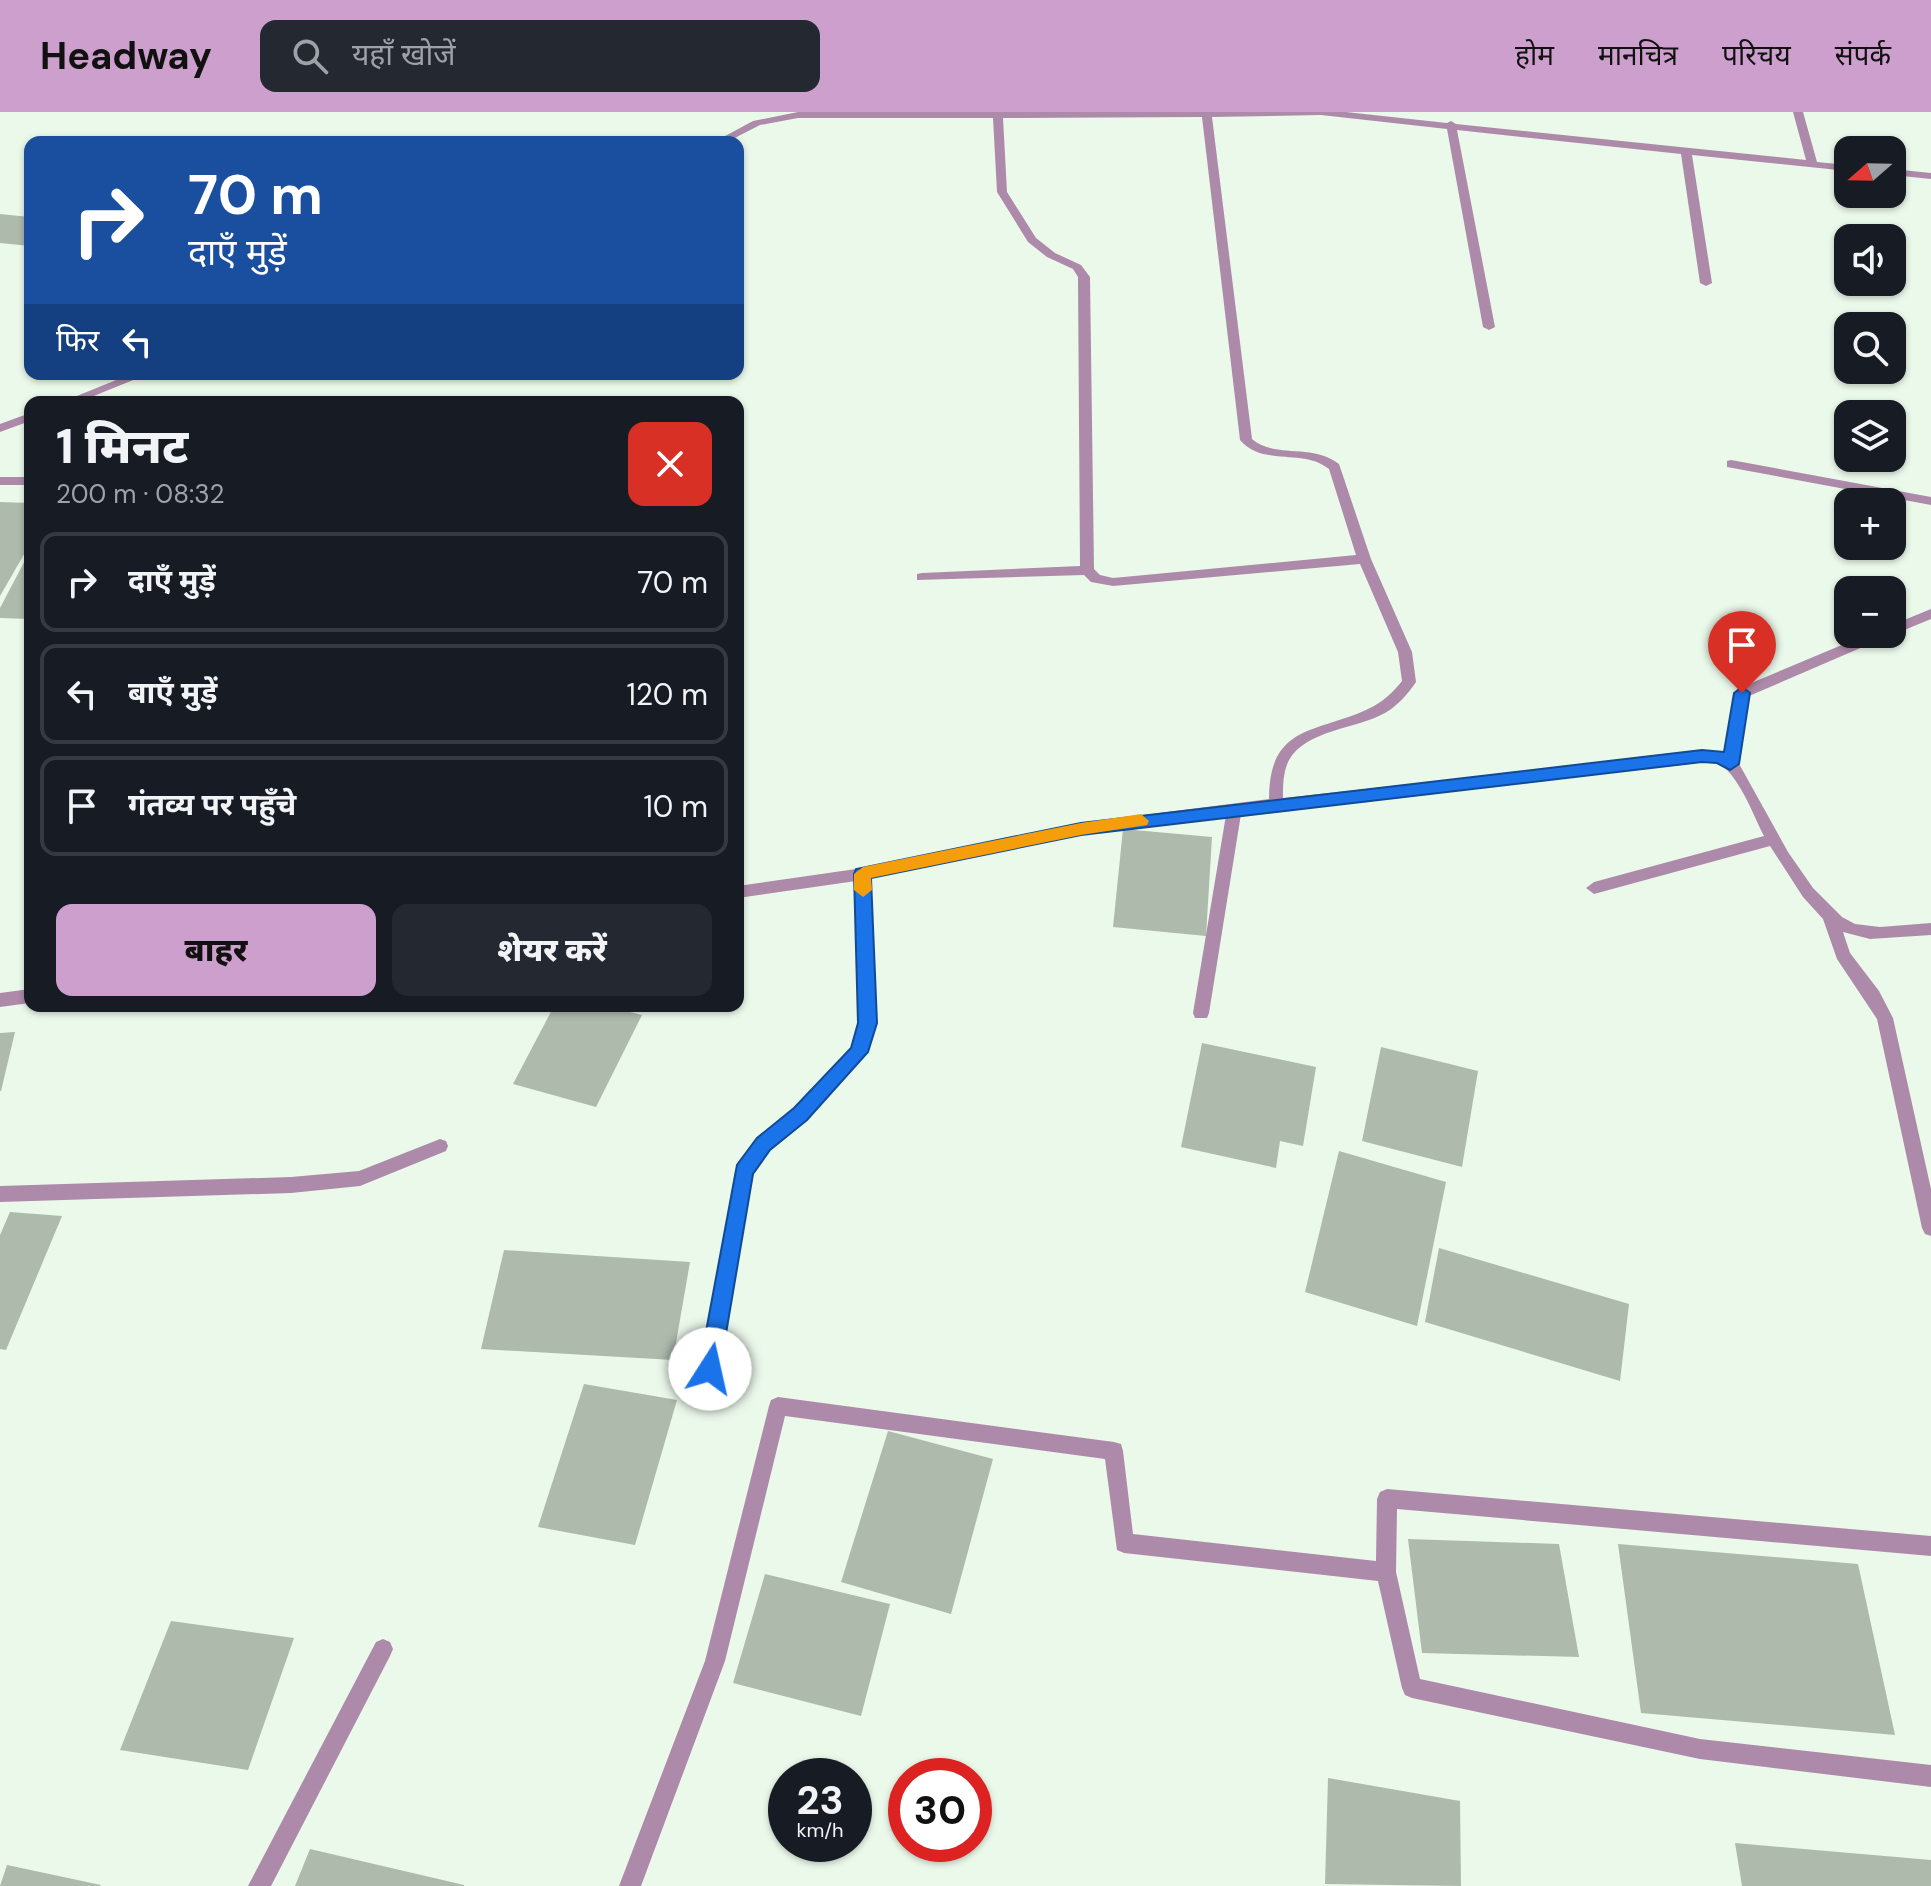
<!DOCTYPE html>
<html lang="hi">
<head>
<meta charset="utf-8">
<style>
  :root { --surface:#171b24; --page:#242831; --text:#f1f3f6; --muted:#9ea1a6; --line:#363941; --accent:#cd9fcd }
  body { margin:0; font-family:"DM Sans","Noto Sans Devanagari",sans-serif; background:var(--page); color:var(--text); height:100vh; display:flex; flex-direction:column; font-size:30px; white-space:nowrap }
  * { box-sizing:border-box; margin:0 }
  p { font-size:26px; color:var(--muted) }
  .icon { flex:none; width:44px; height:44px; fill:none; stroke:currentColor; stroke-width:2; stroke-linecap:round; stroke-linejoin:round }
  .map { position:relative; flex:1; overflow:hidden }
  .details { position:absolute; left:24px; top:284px; width:720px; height:616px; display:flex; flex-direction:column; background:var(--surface); border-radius:16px; box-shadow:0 2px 6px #0004 }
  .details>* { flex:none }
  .guide { position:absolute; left:24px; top:24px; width:720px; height:244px; border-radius:16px; box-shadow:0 2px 6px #0004; background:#1a4fa0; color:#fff; overflow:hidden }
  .needle { width:52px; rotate:250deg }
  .controls { position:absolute; left:1834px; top:24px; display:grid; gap:16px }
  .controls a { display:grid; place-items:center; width:72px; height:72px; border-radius:16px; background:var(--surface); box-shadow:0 2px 6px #0004; font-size:40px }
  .speed { position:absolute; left:768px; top:1646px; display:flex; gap:16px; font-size:40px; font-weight:700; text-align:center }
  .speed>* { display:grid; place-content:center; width:104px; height:104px; border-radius:50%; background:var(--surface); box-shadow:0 2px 6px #0004; line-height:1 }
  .speed small { font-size:20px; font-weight:400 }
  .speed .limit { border:12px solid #d22; background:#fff; color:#111 }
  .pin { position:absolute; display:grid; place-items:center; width:68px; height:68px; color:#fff; margin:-82px -34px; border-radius:50% 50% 50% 0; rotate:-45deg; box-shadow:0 0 8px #0007 }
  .pin .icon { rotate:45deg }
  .me { position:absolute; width:88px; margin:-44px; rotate:10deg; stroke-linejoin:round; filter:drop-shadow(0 0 6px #0008) }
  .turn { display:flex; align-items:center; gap:28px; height:168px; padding:0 32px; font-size:36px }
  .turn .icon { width:104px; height:104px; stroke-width:2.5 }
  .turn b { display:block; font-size:56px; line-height:68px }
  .then { display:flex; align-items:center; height:76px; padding:0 32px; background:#0003; gap:16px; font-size:30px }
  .round { display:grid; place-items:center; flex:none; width:84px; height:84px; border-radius:16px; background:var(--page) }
  .headline { display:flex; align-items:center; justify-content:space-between; height:136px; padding:0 32px }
  h1 { font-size:48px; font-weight:800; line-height:60px }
  .cta { display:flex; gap:16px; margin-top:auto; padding:16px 32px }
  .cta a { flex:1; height:92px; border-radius:16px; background:var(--accent); color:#111; font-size:32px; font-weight:800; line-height:92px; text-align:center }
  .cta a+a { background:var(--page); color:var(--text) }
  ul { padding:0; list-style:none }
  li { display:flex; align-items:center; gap:24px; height:100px; margin:0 16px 12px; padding:0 16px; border:4px solid var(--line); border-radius:16px }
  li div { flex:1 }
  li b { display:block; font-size:30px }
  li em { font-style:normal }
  header { display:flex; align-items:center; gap:48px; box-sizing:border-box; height:112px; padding:0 40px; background:var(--accent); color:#111 }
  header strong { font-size:38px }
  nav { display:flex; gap:44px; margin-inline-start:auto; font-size:28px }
  .search { width:560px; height:72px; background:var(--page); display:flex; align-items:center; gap:20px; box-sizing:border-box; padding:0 28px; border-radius:16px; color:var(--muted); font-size:30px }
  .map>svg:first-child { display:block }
  .building { fill:#adbaac }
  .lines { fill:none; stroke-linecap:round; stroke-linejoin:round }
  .minor { fill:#ad8aa9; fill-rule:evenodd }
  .route { fill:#1a73e8; stroke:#114b97; stroke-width:2 }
  .slow { fill:#f59e0b }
</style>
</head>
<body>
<header>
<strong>Headway</strong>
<div class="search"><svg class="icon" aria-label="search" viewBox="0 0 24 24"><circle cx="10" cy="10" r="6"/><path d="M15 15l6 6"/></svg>यहाँ खोजें</div>
<nav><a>होम</a><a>मानचित्र</a><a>परिचय</a><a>संपर्क</a></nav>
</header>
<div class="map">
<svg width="1931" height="1774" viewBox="0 0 1931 1774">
  <rect width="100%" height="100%" fill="#ebf9eb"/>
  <!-- building -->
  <g class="building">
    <path d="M0 102 30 105V134L0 131Z"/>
    <path d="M0 390 30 391V432L0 484Z"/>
    <path d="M30 439V507L0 506V496Z"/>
    <path d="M1123 717 1212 725 1206 824 1113 815Z"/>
    <path d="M554 894H606L642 903 596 995 513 972Z"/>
    <path d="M15 920 1 979H0V921Z"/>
    <path d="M1202 931 1316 955 1303 1034 1280 1029 1276 1056 1181 1035Z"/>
    <path d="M1381 935 1478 959 1462 1055 1362 1029Z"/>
    <path d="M1339 1039 1446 1070 1417 1214 1305 1180Z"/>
    <path d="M10 1100 62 1104 6 1238 0 1237V1123Z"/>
    <path d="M1439 1136 1629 1192 1620 1269 1425 1210Z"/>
    <path d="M504 1138 690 1150 673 1248 481 1237Z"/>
    <path d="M584 1272 677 1288 635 1433 538 1415Z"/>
    <path d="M888 1319 993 1347 951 1502 841 1470Z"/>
    <path d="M1408 1427 1559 1432 1579 1545 1422 1541Z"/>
    <path d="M1618 1432 1858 1452 1895 1623 1641 1601Z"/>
    <path d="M765 1462 890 1492 861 1604 733 1571Z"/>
    <path d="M171 1509 294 1526 248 1658 120 1638Z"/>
    <path d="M1328 1666 1460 1689 1461 1774 1325 1772Z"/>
    <path d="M1735 1731 1931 1748V1774H1742Z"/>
    <path d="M310 1737 464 1773V1774H295Z"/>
    <path d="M7 1753 101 1773 100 1774H0Z"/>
  </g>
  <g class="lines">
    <!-- minor -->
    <g class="minor">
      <path d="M798 0H1346L1447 11 1451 9 1456 12 1806 48 1793 0H1803L1817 50 1848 53V59L1692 43 1712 171 1706 174 1700 171 1681 42 1457 18 1495 215 1489 218 1483 215 1447 17 1321 3 1212 5 1252 327C1275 347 1312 331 1339 352L1371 447 1412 540 1416 570C1408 582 1397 594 1385 601 1356 617 1306 618 1289 648 1283 660 1283 673 1283 686L1712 639 1725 642 1737 577 1868 522H1888L1886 525 1749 584 1738 650 1788 740 1813 776 1842 805 1855 812 1880 815 1931 811V823L1870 827 1843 820 1850 841 1879 879 1893 906 1931 1077V1124L1925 1122 1922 1116 1877 907 1837 847 1823 807 1803 785 1770 734 1594 782 1586 776 1594 770 1764 724C1753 703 1736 654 1712 649L1241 702 1209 901 1207 906H1195L1193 901 1226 703 1213 705 1081 723 871 766 876 911 867 940 807 1007 770 1037 752 1061 719 1257 717 1263 710 1266 703 1263 701 1257 735 1059 758 1027 795 997 852 937 860 911 856 769 738 786V774L863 756 1081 711 1269 687C1269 609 1321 622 1374 594 1385 588 1394 579 1402 569L1398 540 1360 452 1113 474 1091 470 1084 463 917 468V462L922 461 1080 454 1078 165 1073 157 1047 145 1028 130 997 80 993 6H798L760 13 727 30H714L753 9ZM1202 5 1240 328C1263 355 1303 336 1329 357L1356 443 1113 466 1100 463 1094 457 1090 165 1081 153 1055 141 1036 126 1007 80 1003 6Z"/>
      <path d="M1892 57 1931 61V67L1892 63Z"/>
      <path d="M131 262H148L79 290H62Z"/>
      <path d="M30 301V309L0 320V312Z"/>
      <path d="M1731 348 1931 385V393L1727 355V349Z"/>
      <rect x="0" y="365" width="30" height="8"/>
      <path d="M1931 497V507L1897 521 1890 522H1892V513Z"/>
      <path d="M30 877V891L0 895V881Z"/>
      <path d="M440 1027 446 1029 448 1034 446 1039 360 1074 291 1081 0 1090V1074L291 1065 359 1059Z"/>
      <path d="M778 1285 1114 1330 1121 1332 1123 1339 1133 1422 1376 1449 1377 1387 1380 1380 1387 1377 1931 1424V1444L1397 1397 1396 1460 1420 1567 1700 1627 1931 1653V1675L1700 1647 1412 1586 1405 1583 1402 1576 1378 1469 1124 1441 1117 1438 1105 1347 785 1304 725 1549 641 1774H619L705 1549 769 1294 771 1288Z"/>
      <path d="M383 1527 390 1530 393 1537 390 1544 271 1774H248L376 1530Z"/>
    </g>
  </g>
  <!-- route -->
  <path class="route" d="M1742 575 1750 581 1739 652 1730 658 1717 651 1702 650 1081 723 871 766 877 911 868 940 807 1008 770 1038 753 1062 720 1257 717 1264 710 1267 702 1264 699 1257 737 1053 757 1026 794 996 851 936 858 911 854 762 856 757 1081 711 1702 638 1724 640 1734 581Z"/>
  <!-- slow -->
  <path class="slow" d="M1141 702 1149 709 1147 713 1081 723 871 766 872 778 863 785 854 778V762L863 755 1081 711Z"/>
</svg>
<div class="controls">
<a><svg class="needle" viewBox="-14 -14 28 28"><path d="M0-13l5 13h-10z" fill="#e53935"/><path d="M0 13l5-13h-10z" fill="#9ea1a6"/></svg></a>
<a><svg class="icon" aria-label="sound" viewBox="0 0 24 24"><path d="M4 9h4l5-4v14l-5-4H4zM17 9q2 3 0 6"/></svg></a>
<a><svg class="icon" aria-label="search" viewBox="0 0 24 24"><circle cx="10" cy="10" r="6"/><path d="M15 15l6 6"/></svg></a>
<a><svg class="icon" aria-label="layers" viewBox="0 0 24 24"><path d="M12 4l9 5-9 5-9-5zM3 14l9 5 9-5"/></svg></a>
<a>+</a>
<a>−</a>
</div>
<div class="speed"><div>23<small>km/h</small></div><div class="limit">30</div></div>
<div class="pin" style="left:1742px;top:581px;background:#d93025"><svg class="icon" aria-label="arrive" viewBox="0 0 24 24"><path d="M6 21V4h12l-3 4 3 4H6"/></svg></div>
<svg class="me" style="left:710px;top:1257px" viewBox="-20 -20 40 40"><circle r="19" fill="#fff"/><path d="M0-13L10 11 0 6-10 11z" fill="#1a73e8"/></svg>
<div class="guide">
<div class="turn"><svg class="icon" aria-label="right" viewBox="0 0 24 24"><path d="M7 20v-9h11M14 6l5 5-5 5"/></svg><div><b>70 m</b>दाएँ मुड़ें</div></div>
<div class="then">फिर<svg class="icon" aria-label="left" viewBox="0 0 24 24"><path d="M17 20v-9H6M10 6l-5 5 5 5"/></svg></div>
</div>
<section class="details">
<div class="headline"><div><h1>1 मिनट</h1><p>200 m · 08:32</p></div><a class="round" style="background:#d93025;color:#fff"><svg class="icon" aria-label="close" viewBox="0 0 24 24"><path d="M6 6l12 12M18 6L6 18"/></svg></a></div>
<ul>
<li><svg class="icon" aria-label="right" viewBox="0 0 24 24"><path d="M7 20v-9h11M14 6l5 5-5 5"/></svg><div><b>दाएँ मुड़ें</b></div><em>70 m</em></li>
<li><svg class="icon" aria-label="left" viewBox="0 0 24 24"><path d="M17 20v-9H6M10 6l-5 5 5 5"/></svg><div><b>बाएँ मुड़ें</b></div><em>120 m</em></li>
<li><svg class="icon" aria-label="arrive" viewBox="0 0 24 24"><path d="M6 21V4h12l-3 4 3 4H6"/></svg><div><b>गंतव्य पर पहुँचे</b></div><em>10 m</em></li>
</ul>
<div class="cta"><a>बाहर</a><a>शेयर करें</a></div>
</section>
</div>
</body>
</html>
